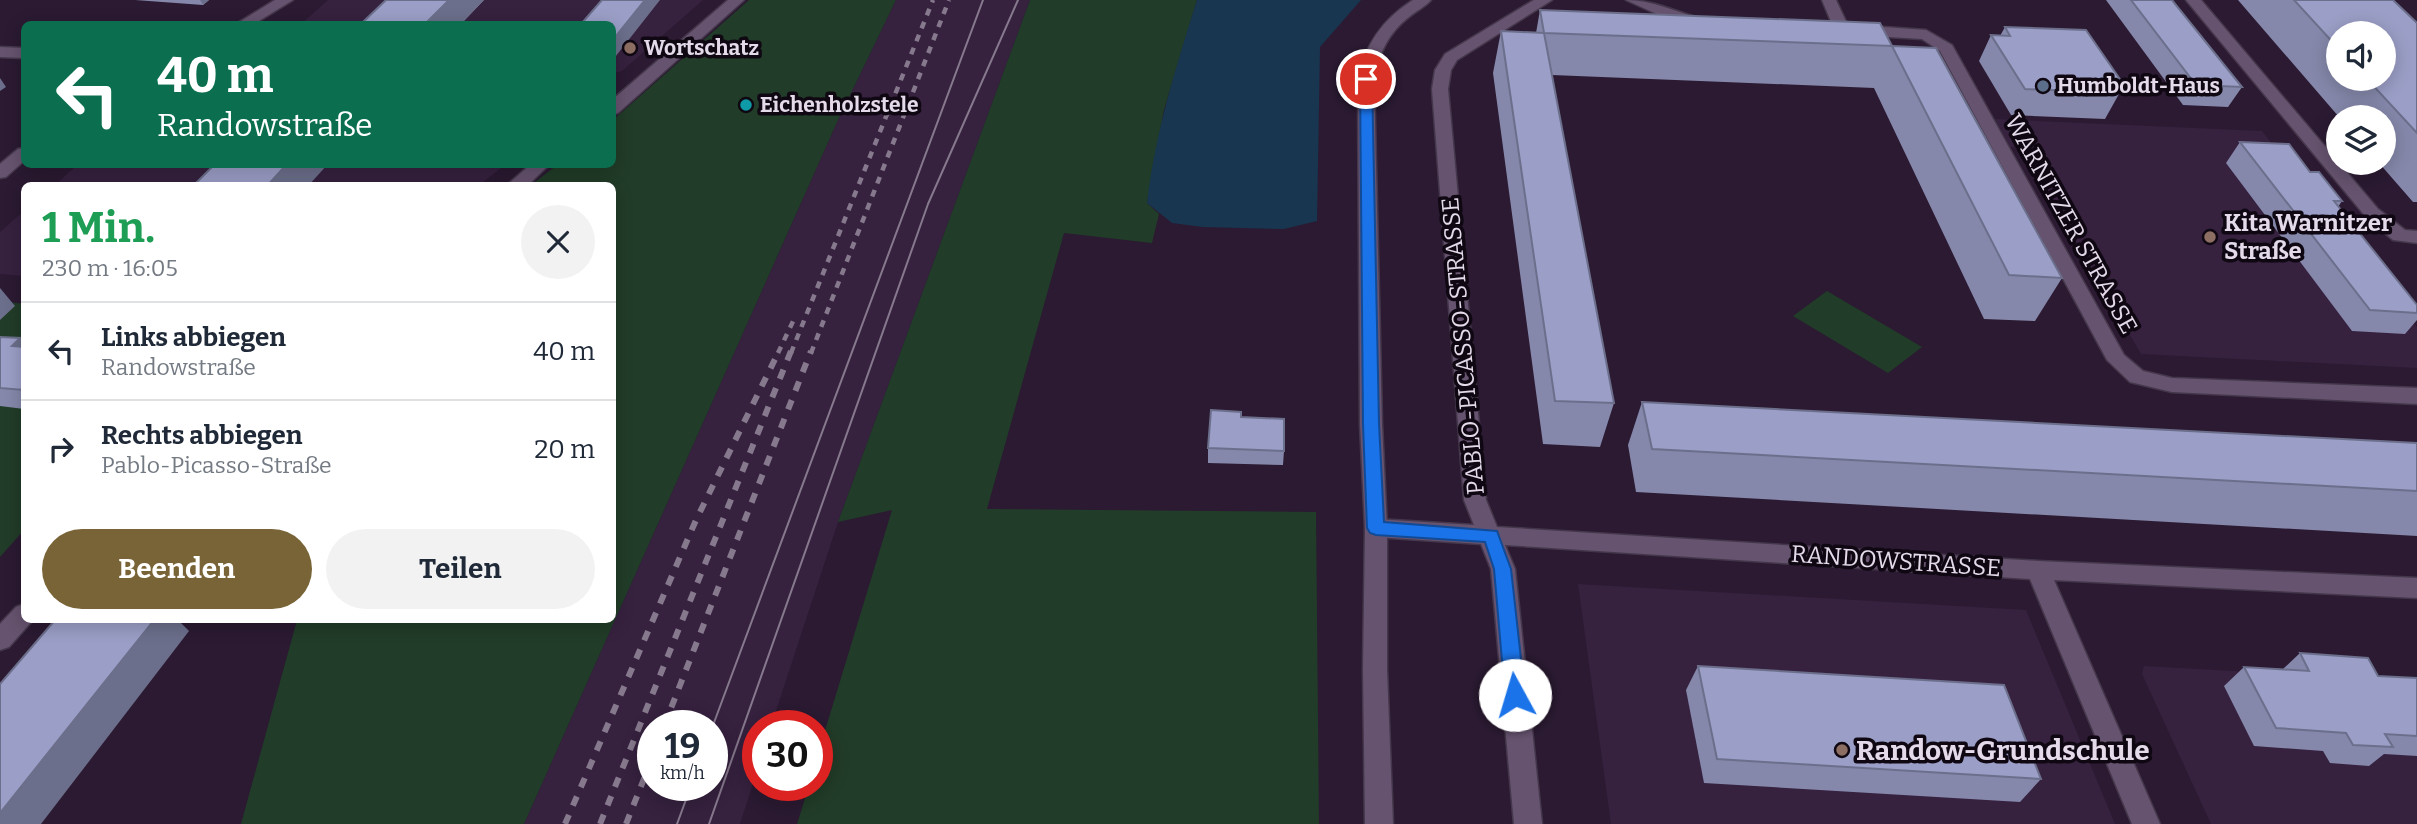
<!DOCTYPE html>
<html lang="de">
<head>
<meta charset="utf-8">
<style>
  :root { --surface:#fff; --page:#f2f2f3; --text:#1f2937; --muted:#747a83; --line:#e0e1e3; --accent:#796437 }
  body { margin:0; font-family:Bitter,serif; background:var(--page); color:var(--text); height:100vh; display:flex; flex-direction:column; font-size:26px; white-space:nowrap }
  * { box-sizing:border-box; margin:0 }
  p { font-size:23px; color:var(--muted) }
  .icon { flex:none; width:38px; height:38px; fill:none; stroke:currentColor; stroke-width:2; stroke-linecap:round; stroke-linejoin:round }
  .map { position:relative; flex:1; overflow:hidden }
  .details { position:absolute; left:21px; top:182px; width:595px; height:441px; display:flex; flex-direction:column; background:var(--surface); border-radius:10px; box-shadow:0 4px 18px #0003 }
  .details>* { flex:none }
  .guide { position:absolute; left:21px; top:21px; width:595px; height:147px; border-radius:10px; box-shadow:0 4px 18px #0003; background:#0b6e4f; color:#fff; overflow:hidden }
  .tools { position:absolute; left:2326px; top:21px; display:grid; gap:14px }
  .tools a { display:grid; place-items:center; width:70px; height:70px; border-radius:50%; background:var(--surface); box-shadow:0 4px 18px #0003; font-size:35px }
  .speed { position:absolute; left:637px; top:710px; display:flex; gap:14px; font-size:35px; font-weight:700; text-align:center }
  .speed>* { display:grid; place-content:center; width:91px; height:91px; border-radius:50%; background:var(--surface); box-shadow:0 4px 18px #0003; line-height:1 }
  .speed small { font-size:18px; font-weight:400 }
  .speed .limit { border:10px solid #d22; background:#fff; color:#111 }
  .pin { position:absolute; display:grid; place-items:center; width:60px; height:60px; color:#fff; margin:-30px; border:4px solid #fff; border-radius:50%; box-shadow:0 2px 7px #0007 }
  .me { position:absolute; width:77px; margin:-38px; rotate:354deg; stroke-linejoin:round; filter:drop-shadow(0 0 5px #0008) }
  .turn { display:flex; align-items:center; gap:24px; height:147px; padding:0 21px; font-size:32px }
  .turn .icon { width:91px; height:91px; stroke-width:2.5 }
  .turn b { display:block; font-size:49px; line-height:60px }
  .round { display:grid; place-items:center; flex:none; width:74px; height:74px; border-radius:37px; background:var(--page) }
  .head { display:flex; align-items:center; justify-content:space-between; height:119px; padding:0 21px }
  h1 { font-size:42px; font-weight:700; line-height:52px; color:#1e9e55 }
  .button { display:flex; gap:14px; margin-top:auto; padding:14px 21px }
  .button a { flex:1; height:80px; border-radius:42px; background:var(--accent); color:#fff; font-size:28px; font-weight:700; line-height:80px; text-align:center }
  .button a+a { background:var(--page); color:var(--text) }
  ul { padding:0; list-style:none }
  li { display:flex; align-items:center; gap:21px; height:98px; padding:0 21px; border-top:2px solid var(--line) }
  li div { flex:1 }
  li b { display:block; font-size:26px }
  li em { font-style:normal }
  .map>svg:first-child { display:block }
  .built { fill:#36213f; fill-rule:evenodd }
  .green { fill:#213c28 }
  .water { fill:#183650 }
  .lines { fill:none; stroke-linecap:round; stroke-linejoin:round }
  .street-casing { stroke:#45374b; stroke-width:3 }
  .secondary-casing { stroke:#45374b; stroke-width:3 }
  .street { fill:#66536f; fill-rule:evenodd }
  .secondary { fill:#66536f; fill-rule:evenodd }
  .tram { stroke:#87798d; stroke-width:2 }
  .rail-far1 { stroke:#87798d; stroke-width:4.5; stroke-dasharray:7 7; stroke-linecap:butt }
  .rail { stroke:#87798d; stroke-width:6; stroke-dasharray:10 10; stroke-linecap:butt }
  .wall { fill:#8588aa; fill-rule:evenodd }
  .shaded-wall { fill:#6c6f8b }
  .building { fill:#9b9ec6; stroke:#6c6f8b; stroke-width:2 }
  .route { fill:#1a73e8; stroke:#114b97; stroke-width:2 }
  .education-dot { fill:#8d6e63; stroke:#0f0812; stroke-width:2.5 }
  .service-dot { fill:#5c6f8a; stroke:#0f0812; stroke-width:2.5 }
  .culture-dot { fill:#0f9aa8; stroke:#0f0812; stroke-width:2.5 }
  .labels { text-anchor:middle; stroke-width:7; stroke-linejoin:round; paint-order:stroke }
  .far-poi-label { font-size:21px; font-weight:bold; fill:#e5daea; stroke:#0f0812; text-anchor:start }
  .poi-label { font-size:24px; font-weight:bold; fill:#e5daea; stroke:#0f0812; text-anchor:start }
  .street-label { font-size:24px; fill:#e5daea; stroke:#0f0812 }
  .near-poi-label { font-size:28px; font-weight:bold; fill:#e5daea; stroke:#0f0812; text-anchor:start }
</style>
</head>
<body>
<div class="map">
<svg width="2417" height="824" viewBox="0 0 2417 824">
  <rect width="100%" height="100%" fill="#2b1a32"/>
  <!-- built -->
  <g class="built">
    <path d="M328 0H703L622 71 613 73 612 24H301Z"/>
    <path d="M896 0H1030L838 522 771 726H758V768L740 824H524L838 120ZM653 726H712V786H653Z"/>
    <path d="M1995 119 2262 131 2417 327V368L2141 354 2022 148 2010 147Z"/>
    <path d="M78 164 505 165 478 186H54Z"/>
    <path d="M24 211V276L0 274V232Z"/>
    <path d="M1578 584 2026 610 2115 824H1611Z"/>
    <path d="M2144 666 2417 681V824H2211L2142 674Z"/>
  </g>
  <!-- green -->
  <g class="green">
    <path d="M749 0H896L838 120 524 824H241L297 620H612V186L531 185 557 165 612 164 613 120Z"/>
    <path d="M1030 0H1197L1164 110 1147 203 1159 214 1152 243 1064 233 987 509 1316 512 1319 824H797L809 786H817V757L892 510 838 522Z"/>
    <path d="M1827 291 1922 347 1888 373 1793 316Z"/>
    <path d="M0 301 24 304V530L0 557Z"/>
  </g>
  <!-- water -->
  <path class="water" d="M1197 0H1361L1320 47 1317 221 1284 229 1203 227 1172 223 1147 203C1155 133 1176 67 1197 0Z"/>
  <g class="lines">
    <defs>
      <g id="street">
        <path d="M275 0H293L254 24H236Z"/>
        <path d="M1534 0H1552L1457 60 1451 70 1448 89 1486 500 1497 527 2038 561 2417 578V598L2054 580 2160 824H2132L2030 579 1505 545 1515 569 1542 824H1514L1491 569 1481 544 1376 537 1368 534 1365 528 1368 522 1376 519 1474 525 1464 500 1432 89 1435 70 1445 54Z"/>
        <path d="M1626 0C1653 0 1676 12 1702 19L1705 22 1697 27 1672 21Z"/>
        <path d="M1822 0H1836L1849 28 1856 25 1926 30 1952 45 2124 355 2143 371 2172 378 2417 388V404L2172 392 2130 382 2107 360 1940 51 1922 39 1856 35 1849 31 1842 34 1818 31 1815 28 1818 25 1832 24Z"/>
        <path d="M2186 0H2201L2378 209 2405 230 2417 231V243L2393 240 2366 217Z"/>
        <path d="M0 47 24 48V58L0 57Z"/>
        <path d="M24 148V161L6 177 0 178V164L18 149Z"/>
      </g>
      <g id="secondary">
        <path d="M728 0H744L618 113 612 114V100Z"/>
        <path d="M1413 0H1431C1425 7 1416 11 1409 17 1388 33 1379 54 1374 79L1382 424 1387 528V670L1393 824H1365L1363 670 1365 528 1360 424 1358 79C1365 44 1383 19 1413 0Z"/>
        <path d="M531 164H550L527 186H506Z"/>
        <path d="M24 604V620L32 621 9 647 0 650V624L16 607Z"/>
      </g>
    </defs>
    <!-- street casing -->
    <use href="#street" class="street-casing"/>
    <!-- secondary casing -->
    <use href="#secondary" class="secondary-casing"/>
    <!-- street -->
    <use href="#street" class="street"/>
    <!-- secondary -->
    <use href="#secondary" class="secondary"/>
    <!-- tram -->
    <g class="tram">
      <path d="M712 728 983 0"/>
      <path d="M677 824 691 786"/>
      <path d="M709 824 928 204 1018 0"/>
    </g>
    <!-- rail-far1 -->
    <g class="rail-far1">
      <path d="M778 353 796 315"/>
      <path d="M791 353 933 0"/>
      <path d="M811 353 949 0"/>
    </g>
    <!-- rail -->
    <g class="rail">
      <path d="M664 726 811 351"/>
      <path d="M565 824 696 520 779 351"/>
      <path d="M600 824 791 351"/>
      <path d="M626 824 653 756"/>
    </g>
  </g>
  <!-- wall -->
  <g class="wall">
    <path d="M135 0H209L203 5Z"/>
    <path d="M386 0H484L461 24H364L363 22Z"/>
    <path d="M2106 0H2172L2242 87 2228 107 2183 105Z"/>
    <path d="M2238 0H2393L2417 23V202H2413L2379 163H2384V117H2339ZM2338 33 2384 79H2338Z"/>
    <path d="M1540 10 1892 46 2062 278 2035 321 1984 319 1874 88 1552 75 1614 403 1600 447 1543 444 1493 73 1501 31 1536 33Z"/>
    <path d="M2005 27 2124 85 2105 119 2011 115 1979 61 1991 35 2000 36Z"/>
    <path d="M2240 142 2310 172 2342 201 2338 207 2417 305V320L2405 334 2352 331 2226 163Z"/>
    <path d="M0 337 24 344V409L0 406Z"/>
    <path d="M1642 402 2417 443V536L1636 492 1628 445Z"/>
    <path d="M1241 417 1284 451 1283 465 1208 463V448Z"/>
    <path d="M2300 653 2378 676 2417 678V756L2384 754 2369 766 2330 763 2323 751 2254 746 2224 686 2244 667 2283 669Z"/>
    <path d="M1698 666 2041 779 2020 802 1704 783 1686 690Z"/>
  </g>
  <!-- shaded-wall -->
  <g class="shaded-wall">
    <path d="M200 0H209L203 5Z"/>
    <path d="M449 0H484L461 24H425Z"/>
    <path d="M645 0H660L612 61V41Z"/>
    <path d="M0 78 6 87 0 91Z"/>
    <path d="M287 164H328L308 186H267Z"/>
    <path d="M0 288 15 306 0 320Z"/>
    <path d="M20 338 24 344V360L12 346Z"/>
    <path d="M154 620H178L189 631 41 824H0V813Z"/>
  </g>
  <!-- building -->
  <g class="building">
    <path d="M386 0H449L425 24H395L363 22Z"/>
    <path d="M602 0H645L612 41V24H581Z"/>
    <path d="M2131 0H2172L2242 87 2196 85Z"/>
    <path d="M2294 0H2393L2417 23V133L2367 79H2384V33H2338V48Z"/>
    <path d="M1540 10 1880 23 1892 46 1544 33Z"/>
    <path d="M2005 27 2086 30 2124 85 2114 84 2120 93 2025 89 1991 35 2010 36Z"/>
    <path d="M1501 31 1544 33 1614 403 1555 401Z"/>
    <path d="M1892 46 1936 48 2062 278 2009 275Z"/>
    <path d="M2240 142 2289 144 2310 172H2319L2342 201H2334L2417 305V313L2370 310Z"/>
    <path d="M215 164H287L267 186H193Z"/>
    <path d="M0 337 20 338 12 346 24 347V390L0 388Z"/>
    <path d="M1642 402 2417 443V491L1652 449Z"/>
    <path d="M1211 410 1241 412V417L1284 419V451L1208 448Z"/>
    <path d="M55 620H154L0 813V684Z"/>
    <path d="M2300 653 2368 658 2378 676 2417 678V736L2385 734 2393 747 2353 745 2346 733 2276 728 2244 667 2309 671Z"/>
    <path d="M1698 666 2004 685 2041 779 1717 759Z"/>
  </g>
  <!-- route -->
  <path class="route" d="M1366 75 1372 79 1379 424 1384 522 1497 531 1511 569 1525 695 1522 701 1515 704 1508 701 1505 695 1494 569 1485 542 1376 535 1370 533 1367 528 1363 424 1360 79Z"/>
  <!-- markers -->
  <g class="education-dot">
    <circle cx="630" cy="48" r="7"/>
    <circle cx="2210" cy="237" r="7"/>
    <circle cx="1842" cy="750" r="7"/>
  </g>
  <circle class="service-dot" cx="2043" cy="86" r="7"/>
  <circle class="culture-dot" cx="746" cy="105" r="7"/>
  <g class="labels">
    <!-- far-poi labels -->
    <g class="far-poi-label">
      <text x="644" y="55">Wortschatz</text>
      <text x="2057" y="93">Humboldt-Haus</text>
      <text x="760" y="112">Eichenholzstele</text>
    </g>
    <!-- poi labels -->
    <g class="poi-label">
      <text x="2224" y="231">Kita Warnitzer<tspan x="2224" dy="28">Straße</tspan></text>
    </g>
    <!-- street labels -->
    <g class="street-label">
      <text transform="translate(2071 224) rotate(61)" y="8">WARNITZER STRASSE</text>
      <text transform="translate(1463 346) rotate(-95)" y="8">PABLO-PICASSO-STRASSE</text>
      <text transform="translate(1896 561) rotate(4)" y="8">RANDOWSTRASSE</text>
    </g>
    <!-- near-poi labels -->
    <g class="near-poi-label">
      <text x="1856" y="760">Randow-Grundschule</text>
    </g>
  </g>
</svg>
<div class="tools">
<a><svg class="icon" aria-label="sound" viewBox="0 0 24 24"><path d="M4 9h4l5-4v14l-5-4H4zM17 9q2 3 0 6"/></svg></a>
<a><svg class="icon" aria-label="layers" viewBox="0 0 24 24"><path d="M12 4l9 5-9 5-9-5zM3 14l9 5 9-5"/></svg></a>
</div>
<div class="speed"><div>19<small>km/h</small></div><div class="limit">30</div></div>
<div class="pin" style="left:1366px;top:79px;background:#d93025"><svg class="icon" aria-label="arrive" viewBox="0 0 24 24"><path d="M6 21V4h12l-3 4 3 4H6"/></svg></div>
<svg class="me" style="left:1515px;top:695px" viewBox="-20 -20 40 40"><circle r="19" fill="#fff"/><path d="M0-13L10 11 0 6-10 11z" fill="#1a73e8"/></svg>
<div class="guide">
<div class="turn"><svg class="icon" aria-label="left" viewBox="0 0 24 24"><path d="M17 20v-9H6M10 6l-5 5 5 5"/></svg><div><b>40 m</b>Randowstraße</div></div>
</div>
<section class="details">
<div class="head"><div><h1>1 Min.</h1><p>230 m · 16:05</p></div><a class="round"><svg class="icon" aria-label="close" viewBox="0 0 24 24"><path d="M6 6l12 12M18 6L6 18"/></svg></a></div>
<ul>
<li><svg class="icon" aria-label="left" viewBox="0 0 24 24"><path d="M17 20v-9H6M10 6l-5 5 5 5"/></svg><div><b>Links abbiegen</b><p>Randowstraße</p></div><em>40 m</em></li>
<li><svg class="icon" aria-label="right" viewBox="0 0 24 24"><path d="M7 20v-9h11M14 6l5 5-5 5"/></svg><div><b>Rechts abbiegen</b><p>Pablo-Picasso-Straße</p></div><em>20 m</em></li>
</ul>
<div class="button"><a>Beenden</a><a>Teilen</a></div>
</section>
</div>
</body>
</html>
